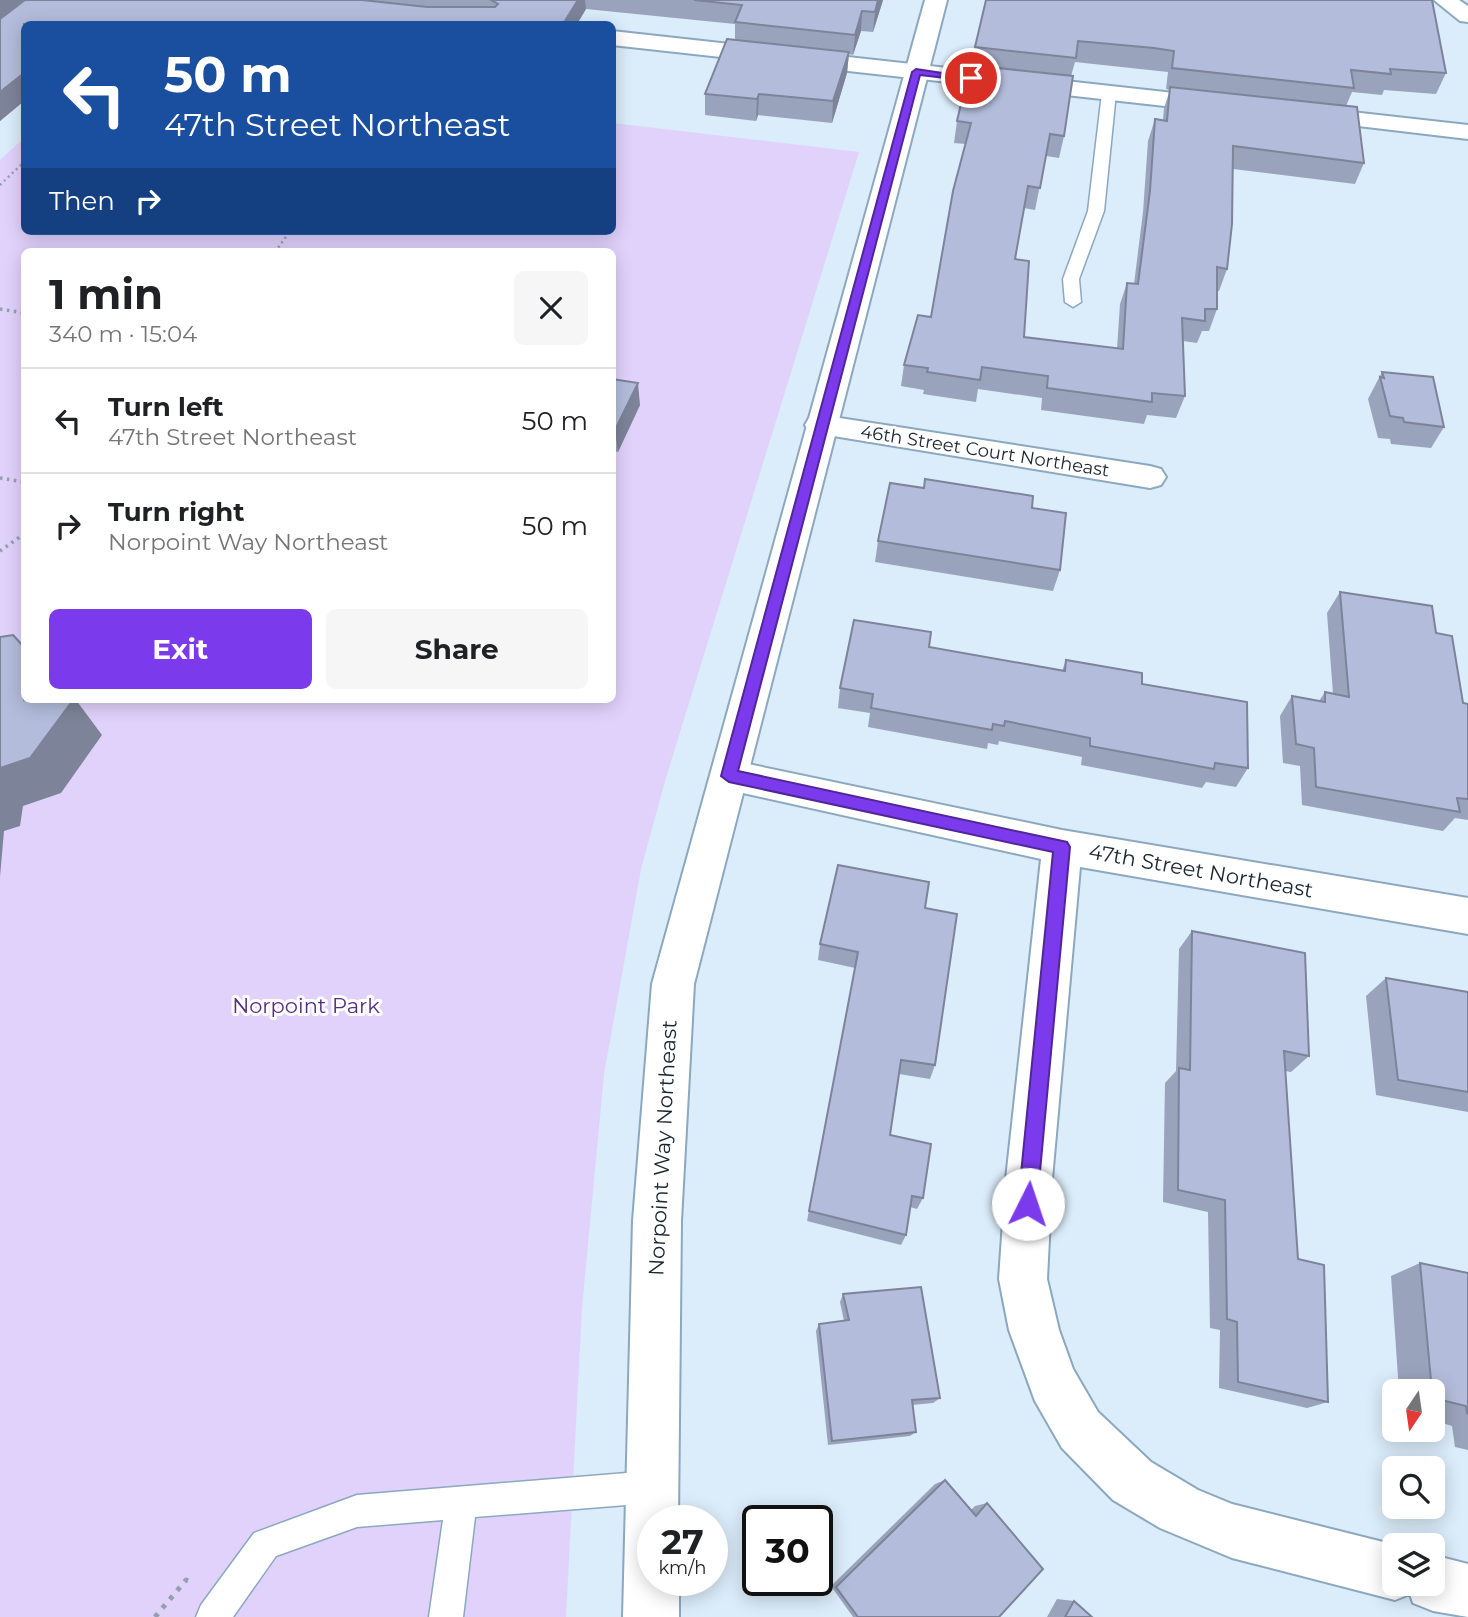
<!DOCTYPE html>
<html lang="en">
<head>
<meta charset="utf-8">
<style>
  :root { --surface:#fff; --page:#f6f6f6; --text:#202124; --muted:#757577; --line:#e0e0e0; --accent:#7c3aed }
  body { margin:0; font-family:Montserrat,sans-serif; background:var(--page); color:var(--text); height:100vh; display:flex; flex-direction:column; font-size:26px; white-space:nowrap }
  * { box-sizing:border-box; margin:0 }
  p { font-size:23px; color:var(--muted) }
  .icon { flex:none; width:38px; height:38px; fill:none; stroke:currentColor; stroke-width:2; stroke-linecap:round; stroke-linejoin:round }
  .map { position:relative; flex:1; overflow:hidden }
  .side { position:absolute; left:21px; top:248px; width:595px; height:455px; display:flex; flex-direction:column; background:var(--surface); border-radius:10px; box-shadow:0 4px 18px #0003 }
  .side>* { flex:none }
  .banner { position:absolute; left:21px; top:21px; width:595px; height:214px; border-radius:10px; box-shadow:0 4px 18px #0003; background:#1a4fa0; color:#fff; overflow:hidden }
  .needle { width:46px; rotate:193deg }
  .tools { position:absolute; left:1382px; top:1379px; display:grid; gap:14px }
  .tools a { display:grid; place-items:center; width:63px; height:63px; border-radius:10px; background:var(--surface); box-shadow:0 4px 18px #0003; font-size:35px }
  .speed { position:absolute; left:637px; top:1505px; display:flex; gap:14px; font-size:35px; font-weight:700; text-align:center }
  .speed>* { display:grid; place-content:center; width:91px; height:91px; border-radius:50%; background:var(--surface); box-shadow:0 4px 18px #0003; line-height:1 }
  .speed small { font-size:18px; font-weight:400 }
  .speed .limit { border:4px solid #111; border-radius:10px; background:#fff; color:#111 }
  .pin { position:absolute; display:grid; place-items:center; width:60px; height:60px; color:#fff; margin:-30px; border:4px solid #fff; border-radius:50%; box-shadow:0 2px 7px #0007 }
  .me { position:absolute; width:77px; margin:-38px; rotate:4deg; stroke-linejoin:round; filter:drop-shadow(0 0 5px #0008) }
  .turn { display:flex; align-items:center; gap:24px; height:147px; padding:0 28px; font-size:32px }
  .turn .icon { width:91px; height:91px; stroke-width:2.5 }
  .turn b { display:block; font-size:49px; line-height:60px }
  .then { display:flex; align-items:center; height:66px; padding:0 28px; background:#0003; gap:14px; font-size:26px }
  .round { display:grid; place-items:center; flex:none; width:74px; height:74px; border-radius:10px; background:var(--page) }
  .head { display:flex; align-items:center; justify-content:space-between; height:119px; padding:0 28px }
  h1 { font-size:42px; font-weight:700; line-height:52px }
  .cta { display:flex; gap:14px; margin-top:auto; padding:14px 28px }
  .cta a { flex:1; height:80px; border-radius:10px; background:var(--accent); color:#fff; font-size:28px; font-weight:700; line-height:80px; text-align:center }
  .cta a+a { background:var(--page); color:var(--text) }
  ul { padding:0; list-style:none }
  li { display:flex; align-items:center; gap:21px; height:105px; padding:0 28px; border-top:2px solid var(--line) }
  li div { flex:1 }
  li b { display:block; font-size:26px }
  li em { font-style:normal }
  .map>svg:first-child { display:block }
  .green { fill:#e1d2fc; fill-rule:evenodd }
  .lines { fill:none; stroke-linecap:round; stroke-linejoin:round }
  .service-casing { stroke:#8ca8be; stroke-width:3 }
  .minor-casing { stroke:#8ca8be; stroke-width:4 }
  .tertiary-casing { stroke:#8ca8be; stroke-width:4 }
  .path-far2 { stroke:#93a1ad; stroke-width:2.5; stroke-dasharray:2 3.5; stroke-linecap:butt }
  .path-far1 { stroke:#93a1ad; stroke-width:3.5; stroke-dasharray:2.5 4.5; stroke-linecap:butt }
  .path { stroke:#93a1ad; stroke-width:5; stroke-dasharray:4.5 7; stroke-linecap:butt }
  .service { fill:#fff; fill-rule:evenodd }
  .minor { fill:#fff; fill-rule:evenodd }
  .tertiary { fill:#fff; fill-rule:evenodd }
  .wall { fill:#9aa3bc; fill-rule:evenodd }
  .shaded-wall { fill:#7d8499 }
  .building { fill:#b3bddb; stroke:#7d8499; stroke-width:2 }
  .route { fill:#7c3aed; stroke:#51269a; stroke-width:2 }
  .labels { text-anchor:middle; stroke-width:6; stroke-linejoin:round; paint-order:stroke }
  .far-street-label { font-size:18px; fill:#1b262e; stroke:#fff }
  .street-label { font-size:21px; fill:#1b262e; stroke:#fff }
  .park-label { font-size:21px; fill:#552d83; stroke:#fff }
</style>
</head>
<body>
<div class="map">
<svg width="1468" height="1617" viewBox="0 0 1468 1617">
  <rect width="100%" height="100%" fill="#dbecfa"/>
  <!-- green -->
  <path class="green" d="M613 123 859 152 665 781 641 869 604 1074 582 1308 566 1617H0V160L24 138V231H612ZM24 252H612V700H24Z"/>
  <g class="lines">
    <defs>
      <g id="service">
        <path d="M1109 89 1116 93 1104 211 1079 279 1081 302 1073 307 1065 302 1063 279 1088 211 1102 93Z"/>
        <path d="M651 1471 662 1476 667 1487 662 1498 651 1503 475 1517 463 1617H429L443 1520 357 1527 276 1556 233 1617H196L201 1605 254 1533 357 1495Z"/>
      </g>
      <g id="minor">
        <path d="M612 31 1219 98 1227 100 1231 105 1227 110 1219 112 612 45Z"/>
        <path d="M1307 107 1468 125V139L1299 119 1295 114 1299 109Z"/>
        <path d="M820 415 1150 466 1161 469 1166 477 1161 485 1150 488 809 432 805 425 809 418Z"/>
        <path d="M729 760 1062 830 1468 898V934L1080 867 1052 1179 1047 1279 1059 1330 1073 1369 1098 1412 1151 1462 1198 1490 1232 1504 1395 1545V1584H1433V1555L1468 1564V1617L1433 1611 1413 1603 1410 1594 1395 1600 1232 1558 1160 1528 1113 1500 1062 1448 1035 1401 1009 1330 999 1279 1006 1179 1041 859 716 787 710 776 716 765Z"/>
      </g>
      <g id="tertiary">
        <path d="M925 0H947L694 984 681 1221 678 1521H653V1580H679V1617H623L633 1221 652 984Z"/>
        <path d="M1434 0H1459L1468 6V22L1460 21Z"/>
      </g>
    </defs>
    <!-- service casing -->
    <use href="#service" class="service-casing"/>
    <!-- minor casing -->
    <use href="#minor" class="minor-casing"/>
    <!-- tertiary casing -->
    <use href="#tertiary" class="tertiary-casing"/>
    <!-- path-far2 -->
    <g class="path-far2">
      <path d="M0 185 24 162"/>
      <path d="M275 252 290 231"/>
    </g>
    <!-- path-far1 -->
    <g class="path-far1">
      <path d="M0 309 24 313"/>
      <path d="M0 478 24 482"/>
      <path d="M0 551 24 534"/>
    </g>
    <!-- path -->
    <path class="path" d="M155 1617 186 1580 189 1581"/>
    <!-- service -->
    <use href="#service" class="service"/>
    <!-- minor -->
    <use href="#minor" class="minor"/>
    <!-- tertiary -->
    <use href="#tertiary" class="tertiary"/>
  </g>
  <!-- wall -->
  <g class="wall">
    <path d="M25 0H883L873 32 861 31 853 55 849 54 847 73 832 123 758 115 756 121 705 115V94L735 40V24L586 9 577 24H24V101L0 121V19Z"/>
    <path d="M986 0 1446 73 1436 94 1384 90 1382 95 1352 92 1346 106 1364 163 1355 184 1233 169 1227 269 1219 291H1217V309L1209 331H1202L1197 343 1183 341 1185 396 1176 418 1147 415 1144 424 1041 410 1042 398 978 389 976 402 923 394 924 390 901 386 904 365 931 317 966 144 954 143 957 121 972 66 975 47ZM1075 62 1168 72 1166 89 1170 90 1164 108 1163 120 1155 119 1148 141 1143 212 1134 284 1127 283 1120 304 1117 349 1024 337 1015 259 1024 208 1035 210 1046 156 1059 158 1064 136 1071 76Z"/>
    <path d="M1382 372 1444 427 1431 448 1391 444 1390 439 1378 438 1368 399Z"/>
    <path d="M612 379 640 405 618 452 612 451Z"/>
    <path d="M878 541 1060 570 1053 591 875 562Z"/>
    <path d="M1340 592 1436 633 1463 703 1468 704V820L1455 818 1443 831 1302 805 1300 766 1283 763 1280 716 1292 696 1319 701 1325 692 1333 694 1327 613Z"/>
    <path d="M929 647 1062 671 1066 660 1142 684 1248 768 1236 787 1206 782 1202 788 1081 765 1082 757 999 741 998 745 988 743 987 749 868 727 870 713 838 708 840 688Z"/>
    <path d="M925 908 935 1065 930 1079 899 1074 890 1135 923 1198 917 1209 910 1207 906 1235 901 1245 807 1221 855 968 818 960 820 944Z"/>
    <path d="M1192 931 1309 1056 1291 1072 1285 1071 1298 1259 1328 1402 1307 1408 1219 1388 1220 1330 1210 1328 1208 1212 1163 1202 1165 1083 1176 1071 1179 949Z"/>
    <path d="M1386 978 1468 992V1112L1376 1095 1366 996Z"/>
    <path d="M1420 1263 1468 1273V1450L1455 1447 1452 1426 1433 1420V1391H1399L1391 1276Z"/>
    <path d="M843 1294 940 1398 933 1403 912 1405 916 1432 910 1436 828 1445 816 1331 819 1324 844 1321 840 1302Z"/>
    <path d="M945 1480 971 1510 975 1506 987 1503 999 1617H853L831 1586 935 1484Z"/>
    <path d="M1057 1599 1074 1601 1092 1617H1047Z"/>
  </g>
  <!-- shaded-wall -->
  <g class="shaded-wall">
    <path d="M0 0H24L0 19Z"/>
    <path d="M578 0H585L586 9 577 24H563Z"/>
    <path d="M878 0H883L873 32 875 12Z"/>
    <path d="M862 11 861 31 853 55 855 35Z"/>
    <path d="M849 52 847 73 832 123 833 101Z"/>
    <path d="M24 73V101L0 121V92Z"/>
    <path d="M759 94 758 115 756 121 757 99Z"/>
    <path d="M638 383 640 405 618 452 615 430Z"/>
    <path d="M73 700H76L102 735 61 793 23 806 20 826 4 831 0 877V768Z"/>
  </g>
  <!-- building -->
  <g class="building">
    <path d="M25 0H362L427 7H495L498 4 491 0H578L563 24H113L89 22 86 24H24V73L0 92V19Z"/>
    <path d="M694 0H878L875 12 862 11 855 35 735 22 742 5Z"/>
    <path d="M986 0H1432L1446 73 1390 69 1391 74 1351 70 1354 88 1172 68 1174 51 1154 48 1078 41 1076 58 975 47Z"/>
    <path d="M727 39 849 52 833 101 759 94 757 99 705 94Z"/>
    <path d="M970 65 1073 76 1064 136 1050 134 1040 188 1028 186 1015 259 1029 261 1024 337 1123 349 1127 283 1138 284 1150 191 1155 119 1167 121 1170 87 1357 107 1364 163 1233 146 1232 224 1227 269 1217 267V309H1205V321L1182 318 1185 396 1152 393V402L1047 388 1048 376 982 367 980 380 927 372 928 368 904 365 918 315 931 317 953 191 971 123 957 121Z"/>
    <path d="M1382 372 1433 377 1444 427 1404 422 1403 418 1390 416 1380 377 1384 378Z"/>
    <path d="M612 379 638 383 615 430H612Z"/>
    <path d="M925 479 1033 496 1032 508 1066 513 1060 570 878 541 890 483 924 488Z"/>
    <path d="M1340 592 1432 606 1436 633 1452 636 1463 703 1468 704V799L1457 798 1460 812 1316 787 1314 748 1296 744 1292 696 1325 702V692L1349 697Z"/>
    <path d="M854 620 931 632 929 647 1065 671 1066 660 1142 673V684L1247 702 1248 768 1215 763 1214 769 1090 746V738L1005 721 1004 726 993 724 992 730 871 708 873 694 840 688Z"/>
    <path d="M13 635 24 647V700H73L30 758 0 768V637Z"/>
    <path d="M838 865 929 882 925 908 957 914 935 1065 901 1060 890 1135 931 1144 923 1198 912 1196 906 1235 809 1211 858 952 820 944Z"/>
    <path d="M1192 931 1305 953 1309 1056 1284 1051 1298 1259 1324 1265 1328 1402 1238 1382 1237 1322 1227 1319 1225 1200 1178 1190 1179 1068 1190 1070Z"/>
    <path d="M1386 978 1468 992V1092L1398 1080Z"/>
    <path d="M1420 1263 1468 1273V1414L1467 1413 1466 1406 1433 1398V1391H1432Z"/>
    <path d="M921 1287 940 1398 912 1400 916 1432 832 1441 819 1324 849 1320 843 1294Z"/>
    <path d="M945 1480 976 1516 987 1503 1043 1569 999 1617H858L836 1587Z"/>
    <path d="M1074 1601 1092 1617H1065Z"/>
  </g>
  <!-- route -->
  <path class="route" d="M916 69 976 78 971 81 920 75 738 771 1067 842 1070 847 1037 1204 1034 1211 1028 1214 1021 1211 1018 1204 1053 852 729 782 721 776 912 72Z"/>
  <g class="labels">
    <!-- far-street labels -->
    <g class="far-street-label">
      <text transform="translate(985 451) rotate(9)" y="6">46th Street Court Northeast</text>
    </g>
    <!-- street labels -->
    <g class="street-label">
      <text transform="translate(1201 871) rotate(10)" y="7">47th Street Northeast</text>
      <text transform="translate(663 1148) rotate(-87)" y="7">Norpoint Way Northeast</text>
    </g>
    <!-- park labels -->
    <g class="park-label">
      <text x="306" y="1013">Norpoint Park</text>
    </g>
  </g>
</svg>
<div class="tools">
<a><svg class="needle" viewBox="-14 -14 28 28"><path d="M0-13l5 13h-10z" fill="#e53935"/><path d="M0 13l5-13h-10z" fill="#757577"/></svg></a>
<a><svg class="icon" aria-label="search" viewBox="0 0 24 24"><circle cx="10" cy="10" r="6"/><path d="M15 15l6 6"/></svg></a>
<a><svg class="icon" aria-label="layers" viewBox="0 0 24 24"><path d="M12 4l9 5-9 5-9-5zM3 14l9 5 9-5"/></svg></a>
</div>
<div class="speed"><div>27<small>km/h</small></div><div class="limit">30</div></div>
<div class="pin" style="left:971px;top:78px;background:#d93025"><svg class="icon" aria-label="arrive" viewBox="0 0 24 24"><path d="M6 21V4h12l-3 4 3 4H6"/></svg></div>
<svg class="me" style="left:1028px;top:1204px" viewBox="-20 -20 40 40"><circle r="19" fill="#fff"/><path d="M0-13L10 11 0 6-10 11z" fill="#7c3aed"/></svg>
<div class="banner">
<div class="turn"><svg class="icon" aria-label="left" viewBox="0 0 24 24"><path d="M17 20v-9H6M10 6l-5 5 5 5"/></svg><div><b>50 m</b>47th Street Northeast</div></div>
<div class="then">Then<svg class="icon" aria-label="right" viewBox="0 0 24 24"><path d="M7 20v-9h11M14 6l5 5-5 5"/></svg></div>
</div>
<section class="side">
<div class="head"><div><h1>1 min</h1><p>340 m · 15:04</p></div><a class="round"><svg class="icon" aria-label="close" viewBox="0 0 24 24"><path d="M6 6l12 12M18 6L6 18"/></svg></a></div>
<ul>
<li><svg class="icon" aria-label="left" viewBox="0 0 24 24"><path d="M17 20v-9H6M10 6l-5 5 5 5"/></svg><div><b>Turn left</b><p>47th Street Northeast</p></div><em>50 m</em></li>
<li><svg class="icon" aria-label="right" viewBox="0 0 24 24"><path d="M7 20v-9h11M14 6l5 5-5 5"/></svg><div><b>Turn right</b><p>Norpoint Way Northeast</p></div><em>50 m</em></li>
</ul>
<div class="cta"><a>Exit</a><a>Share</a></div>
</section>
</div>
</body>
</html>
